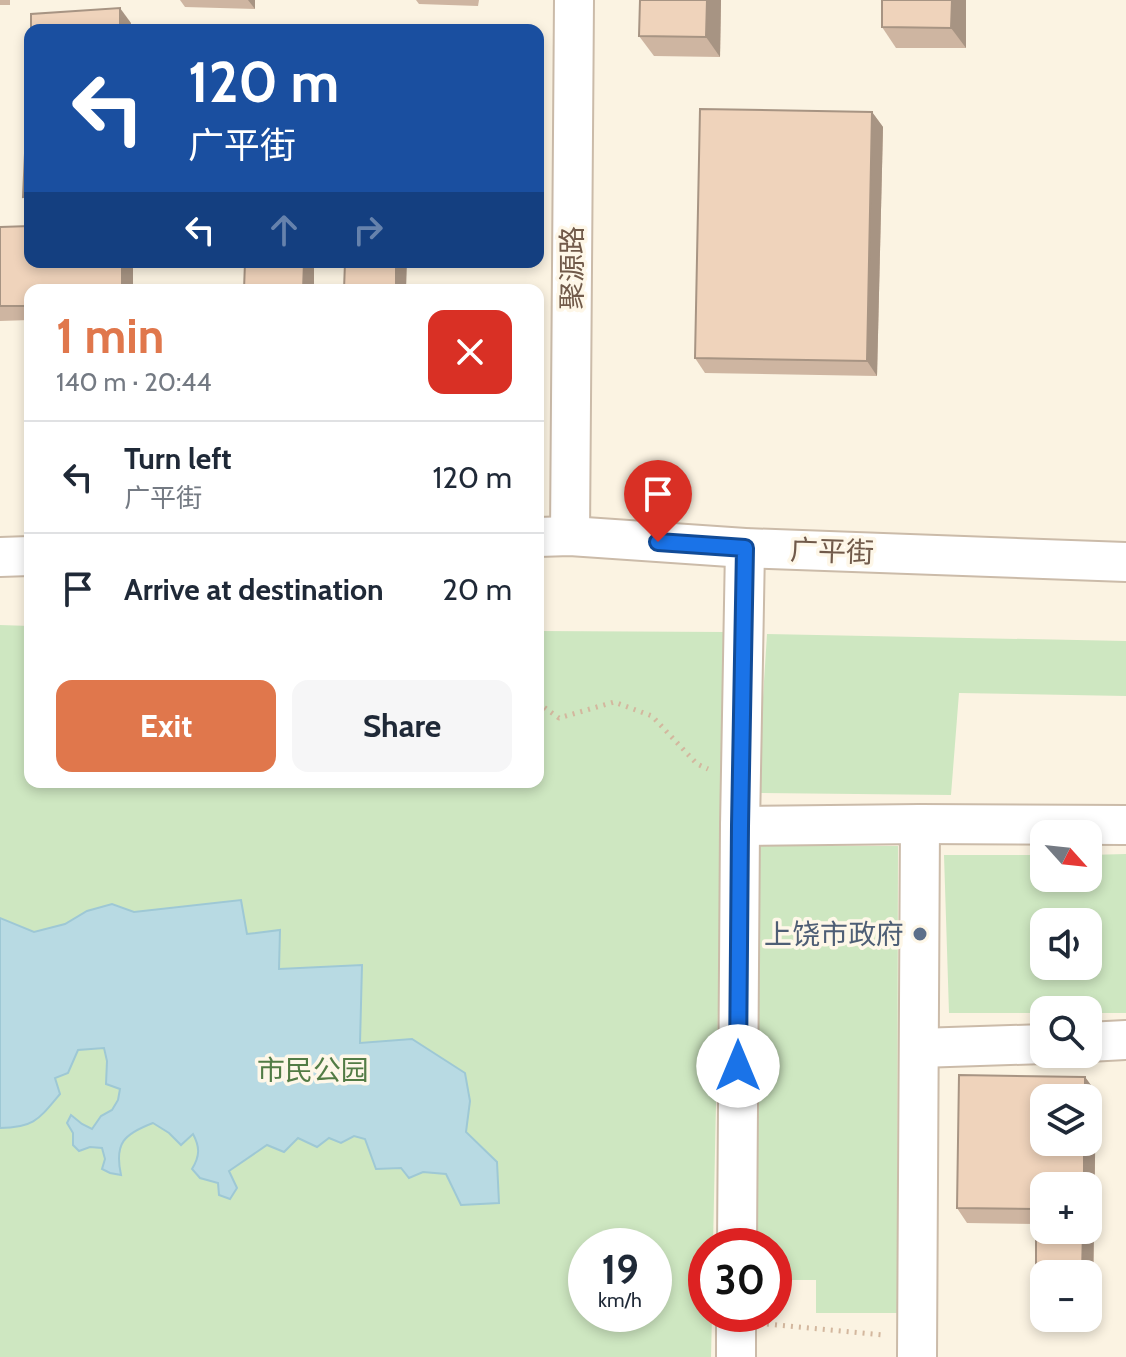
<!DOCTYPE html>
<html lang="en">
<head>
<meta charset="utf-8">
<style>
  :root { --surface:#fff; --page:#f6f6f7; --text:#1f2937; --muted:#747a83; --line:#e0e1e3; --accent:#e0774c }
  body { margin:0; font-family:Cabin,"Noto Sans SC",sans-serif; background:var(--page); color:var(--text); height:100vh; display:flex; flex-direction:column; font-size:30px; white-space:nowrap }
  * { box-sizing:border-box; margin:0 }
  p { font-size:26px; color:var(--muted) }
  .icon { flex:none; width:44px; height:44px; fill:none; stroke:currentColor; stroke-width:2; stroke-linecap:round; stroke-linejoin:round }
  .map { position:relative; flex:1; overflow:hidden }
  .drawer { position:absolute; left:24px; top:284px; width:520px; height:504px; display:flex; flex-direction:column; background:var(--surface); border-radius:16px; box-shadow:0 4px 12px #0003 }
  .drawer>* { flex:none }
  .banner { position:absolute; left:24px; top:24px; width:520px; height:244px; border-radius:16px; box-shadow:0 4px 12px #0003; background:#1a4fa0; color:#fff; overflow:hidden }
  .needle { width:52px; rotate:117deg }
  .buttons { position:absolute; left:1030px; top:820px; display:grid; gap:16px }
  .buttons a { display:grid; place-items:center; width:72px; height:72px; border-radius:16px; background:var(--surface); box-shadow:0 4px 12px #0003; font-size:40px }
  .speed { position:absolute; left:568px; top:1228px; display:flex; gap:16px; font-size:40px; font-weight:700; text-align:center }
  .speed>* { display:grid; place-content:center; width:104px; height:104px; border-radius:50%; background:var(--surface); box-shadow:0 4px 12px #0003; line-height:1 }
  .speed small { font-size:20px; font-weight:400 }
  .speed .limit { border:12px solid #d22; background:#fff; color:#111 }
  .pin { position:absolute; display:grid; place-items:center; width:68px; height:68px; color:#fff; margin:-82px -34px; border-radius:50% 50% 50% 0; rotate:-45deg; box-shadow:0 0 8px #0007 }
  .pin .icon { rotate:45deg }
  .me { position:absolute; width:88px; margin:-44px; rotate:0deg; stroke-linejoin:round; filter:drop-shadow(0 0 6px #0008) }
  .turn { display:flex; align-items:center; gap:28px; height:168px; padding:0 32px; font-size:36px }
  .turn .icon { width:104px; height:104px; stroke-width:2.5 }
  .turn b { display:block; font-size:56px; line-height:68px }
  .lanes { display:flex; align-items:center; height:76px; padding:0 32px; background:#0003; justify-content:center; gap:40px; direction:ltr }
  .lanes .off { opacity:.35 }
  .round { display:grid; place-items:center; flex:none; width:84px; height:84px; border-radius:16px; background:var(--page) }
  .head { display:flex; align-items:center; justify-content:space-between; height:136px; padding:0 32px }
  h1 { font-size:48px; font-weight:800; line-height:60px; color:var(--accent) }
  .primary-button { display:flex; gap:16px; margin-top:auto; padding:16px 32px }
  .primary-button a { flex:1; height:92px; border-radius:16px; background:var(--accent); color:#fff; font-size:32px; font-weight:800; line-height:92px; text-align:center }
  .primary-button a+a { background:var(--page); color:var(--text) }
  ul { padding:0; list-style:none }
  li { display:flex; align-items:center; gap:24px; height:112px; padding:0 32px; border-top:2px solid var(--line) }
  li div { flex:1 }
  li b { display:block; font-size:30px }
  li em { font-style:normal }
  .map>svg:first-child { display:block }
  .green { fill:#cee7c1; fill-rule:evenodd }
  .water { fill:#b8dae3; stroke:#9ec8d5; stroke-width:2 }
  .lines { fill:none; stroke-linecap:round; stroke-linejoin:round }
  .minor-casing { stroke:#cbbba9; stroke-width:42 }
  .path { stroke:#d3b79e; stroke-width:5; stroke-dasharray:2 6; stroke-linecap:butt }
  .minor { stroke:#fff; stroke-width:38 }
  .wall { fill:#ceb5a1 }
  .shaded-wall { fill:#a79483 }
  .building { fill:#efd3bb; stroke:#a79483; stroke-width:2 }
  .route-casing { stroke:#114b97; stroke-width:20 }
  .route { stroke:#1a73e8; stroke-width:14 }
  .service-dot { fill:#5c6f8a; stroke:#fef7e8; stroke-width:3 }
  .labels { text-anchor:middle; stroke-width:7; stroke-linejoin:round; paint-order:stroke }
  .street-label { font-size:28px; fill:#715a4a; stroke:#fef7e8 }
  .service-label { font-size:28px; fill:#4e5e75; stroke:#fef7e8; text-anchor:end }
  .park-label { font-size:28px; fill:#527c45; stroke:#fef7e8 }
</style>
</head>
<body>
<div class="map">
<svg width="1126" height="1357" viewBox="0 0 1126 1357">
  <rect width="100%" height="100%" fill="#fbf3e2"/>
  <!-- green -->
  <g class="green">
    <path d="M0 625 30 626V782H538V631L726 632 713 1246H706V1314H712L711 1357H0ZM586 1246H654V1314H586Z"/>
    <path d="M767 634 1126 641V696L959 693 951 795 757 793Z"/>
    <path d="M752 846H898L897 1313H816V1280H774V1246H751Z"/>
    <path d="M1126 854V1013H1088V1010H1044V1013H949L944 855H1044V878H1088V855ZM1044 922H1088V966H1044Z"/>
  </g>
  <!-- water -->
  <path class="water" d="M241 900 247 934 280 930 279 969 362 965 360 1043 412 1039 465 1073 470 1101 466 1132 497 1162 499 1203 461 1205 446 1174 423 1172 409 1178 401 1168 376 1169 365 1139 354 1136 341 1143 329 1138 317 1147 298 1138 284 1152 267 1145 229 1171 237 1188 230 1199 219 1195 218 1183 200 1178 192 1169C200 1156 200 1147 193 1134L181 1145 169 1133 153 1123C124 1134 114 1143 121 1175L110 1173 102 1169 105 1159 102 1148 90 1147 79 1151 73 1145V1133L67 1123 71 1115 82 1124 92 1129 101 1116 112 1110 118 1100 120 1089 106 1084 107 1061 104 1048 78 1050 68 1073 55 1078 60 1094C39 1119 34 1128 0 1128V918L34 932 65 924 87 911 112 904 134 912Z"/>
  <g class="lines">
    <defs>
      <g id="minor">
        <path d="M570 536 574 0"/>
        <path d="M538 537 570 536 745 548 1126 562"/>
        <path d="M0 557 30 556"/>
        <path d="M740 826 920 824 1126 825"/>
        <path d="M1088 1042 1126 1040"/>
        <path d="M919 1048 1044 1044"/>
        <path d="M737 1246 740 826 745 548"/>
        <path d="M736 1357V1314"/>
        <path d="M917 1357 920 824"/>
      </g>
    </defs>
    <!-- minor casing -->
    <use href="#minor" class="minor-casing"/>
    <!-- path -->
    <g class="path">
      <path d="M538 703 559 718 614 702 652 716 697 764 708 769"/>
      <path d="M767 1324 884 1335"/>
    </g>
    <!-- minor -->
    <use href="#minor" class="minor"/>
  </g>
  <!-- wall -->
  <g class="wall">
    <rect x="0" y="0" width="10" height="5"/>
    <path d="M180 0H255V9L185 7Z"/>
    <path d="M416 0H479L478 6 419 4Z"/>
    <path d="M640 0H721L720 57 654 56 639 36Z"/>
    <path d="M882 0H966V48H896L882 27Z"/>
    <path d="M30 44V206L23 197Z"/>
    <path d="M872 112 883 127 877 376 705 373 695 358Z"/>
    <path d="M0 227 30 262H133V290H30V320L0 321Z"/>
    <path d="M1085 1077 1096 1092 1093 1293H1088V1274H1044V1289L1036 1277V1224L967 1223 957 1208Z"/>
  </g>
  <!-- shaded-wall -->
  <g class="shaded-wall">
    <path d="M248 0H255V9Z"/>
    <path d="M707 0H721L720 57 706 37Z"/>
    <path d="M952 0H966V48L951 28Z"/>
    <path d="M120 8 131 23 130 30H120Z"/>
    <path d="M872 112 883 127 877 376 867 361Z"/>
    <rect x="122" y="262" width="11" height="28"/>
    <path d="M304 262H314V290H303Z"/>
    <path d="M396 262H407L406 290H396Z"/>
    <path d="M1085 1077 1096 1092 1093 1293 1088 1286V1274H1082L1083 1230H1088V1186H1084V1142H1088V1098H1085Z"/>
  </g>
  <!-- building -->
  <g class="building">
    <path d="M640 0H707L706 37 639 36Z"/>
    <path d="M882 0H952L951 28 882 27Z"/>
    <path d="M120 8V30H31V14Z"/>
    <path d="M30 44V196L23 197Z"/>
    <path d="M700 109 872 112 867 361 695 358Z"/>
    <path d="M30 226V262H122V290H30V306H0V227Z"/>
    <path d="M245 262H304L303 290H244Z"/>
    <path d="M345 262H396V290H344Z"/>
    <path d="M959 1075 1085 1077V1098H1044V1142H1084V1186H1044V1230H1083L1082 1274H1044V1277H1036V1209L957 1208Z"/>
  </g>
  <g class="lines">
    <defs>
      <path id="route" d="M658 542 745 548 740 826 738 1066"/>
    </defs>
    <!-- route casing -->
    <use href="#route" class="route-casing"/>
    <!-- route -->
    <use href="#route" class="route"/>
  </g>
  <!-- markers -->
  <circle class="service-dot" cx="920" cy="934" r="8"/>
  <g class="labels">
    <!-- street labels -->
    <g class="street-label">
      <text transform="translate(572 268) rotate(-90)" y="10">聚源路</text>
      <text transform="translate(832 551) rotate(2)" y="10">广平街</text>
    </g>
    <!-- service labels -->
    <g class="service-label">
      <text x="904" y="944">上饶市政府</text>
    </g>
    <!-- park labels -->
    <g class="park-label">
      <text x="313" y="1080">市民公园</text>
    </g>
  </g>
</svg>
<div class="buttons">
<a><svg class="needle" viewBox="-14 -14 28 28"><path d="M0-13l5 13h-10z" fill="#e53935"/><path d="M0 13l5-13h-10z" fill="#747a83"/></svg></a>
<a><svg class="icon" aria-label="sound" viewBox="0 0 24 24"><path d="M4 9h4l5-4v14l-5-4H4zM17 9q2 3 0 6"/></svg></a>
<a><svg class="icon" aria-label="search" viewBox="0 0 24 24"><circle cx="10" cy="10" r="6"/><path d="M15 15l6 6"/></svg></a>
<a><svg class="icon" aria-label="layers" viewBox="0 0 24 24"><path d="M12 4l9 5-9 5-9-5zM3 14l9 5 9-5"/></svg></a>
<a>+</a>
<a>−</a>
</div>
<div class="speed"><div>19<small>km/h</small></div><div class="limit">30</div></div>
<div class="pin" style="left:658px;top:542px;background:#d93025"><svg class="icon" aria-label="arrive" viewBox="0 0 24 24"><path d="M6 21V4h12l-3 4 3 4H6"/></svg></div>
<svg class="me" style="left:738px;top:1066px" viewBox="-20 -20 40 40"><circle r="19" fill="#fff"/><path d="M0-13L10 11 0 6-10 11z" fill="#1a73e8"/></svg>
<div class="banner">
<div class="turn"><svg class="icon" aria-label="left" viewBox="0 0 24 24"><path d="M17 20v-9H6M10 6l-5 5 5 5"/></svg><div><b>120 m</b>广平街</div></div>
<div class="lanes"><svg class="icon" aria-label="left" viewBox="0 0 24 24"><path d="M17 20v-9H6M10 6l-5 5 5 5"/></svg><svg class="icon off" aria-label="ahead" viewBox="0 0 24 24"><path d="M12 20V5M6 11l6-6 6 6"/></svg><svg class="icon off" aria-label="right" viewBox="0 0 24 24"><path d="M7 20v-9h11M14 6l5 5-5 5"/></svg></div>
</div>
<section class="drawer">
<div class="head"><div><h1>1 min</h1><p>140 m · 20:44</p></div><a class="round" style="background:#d93025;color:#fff"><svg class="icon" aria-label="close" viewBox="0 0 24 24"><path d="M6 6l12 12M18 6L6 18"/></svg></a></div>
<ul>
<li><svg class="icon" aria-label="left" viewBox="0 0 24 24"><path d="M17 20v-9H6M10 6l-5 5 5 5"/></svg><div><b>Turn left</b><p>广平街</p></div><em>120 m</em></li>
<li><svg class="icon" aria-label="arrive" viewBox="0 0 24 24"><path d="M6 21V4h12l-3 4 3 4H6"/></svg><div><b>Arrive at destination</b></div><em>20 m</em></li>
</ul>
<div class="primary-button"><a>Exit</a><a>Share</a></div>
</section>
</div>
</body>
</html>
